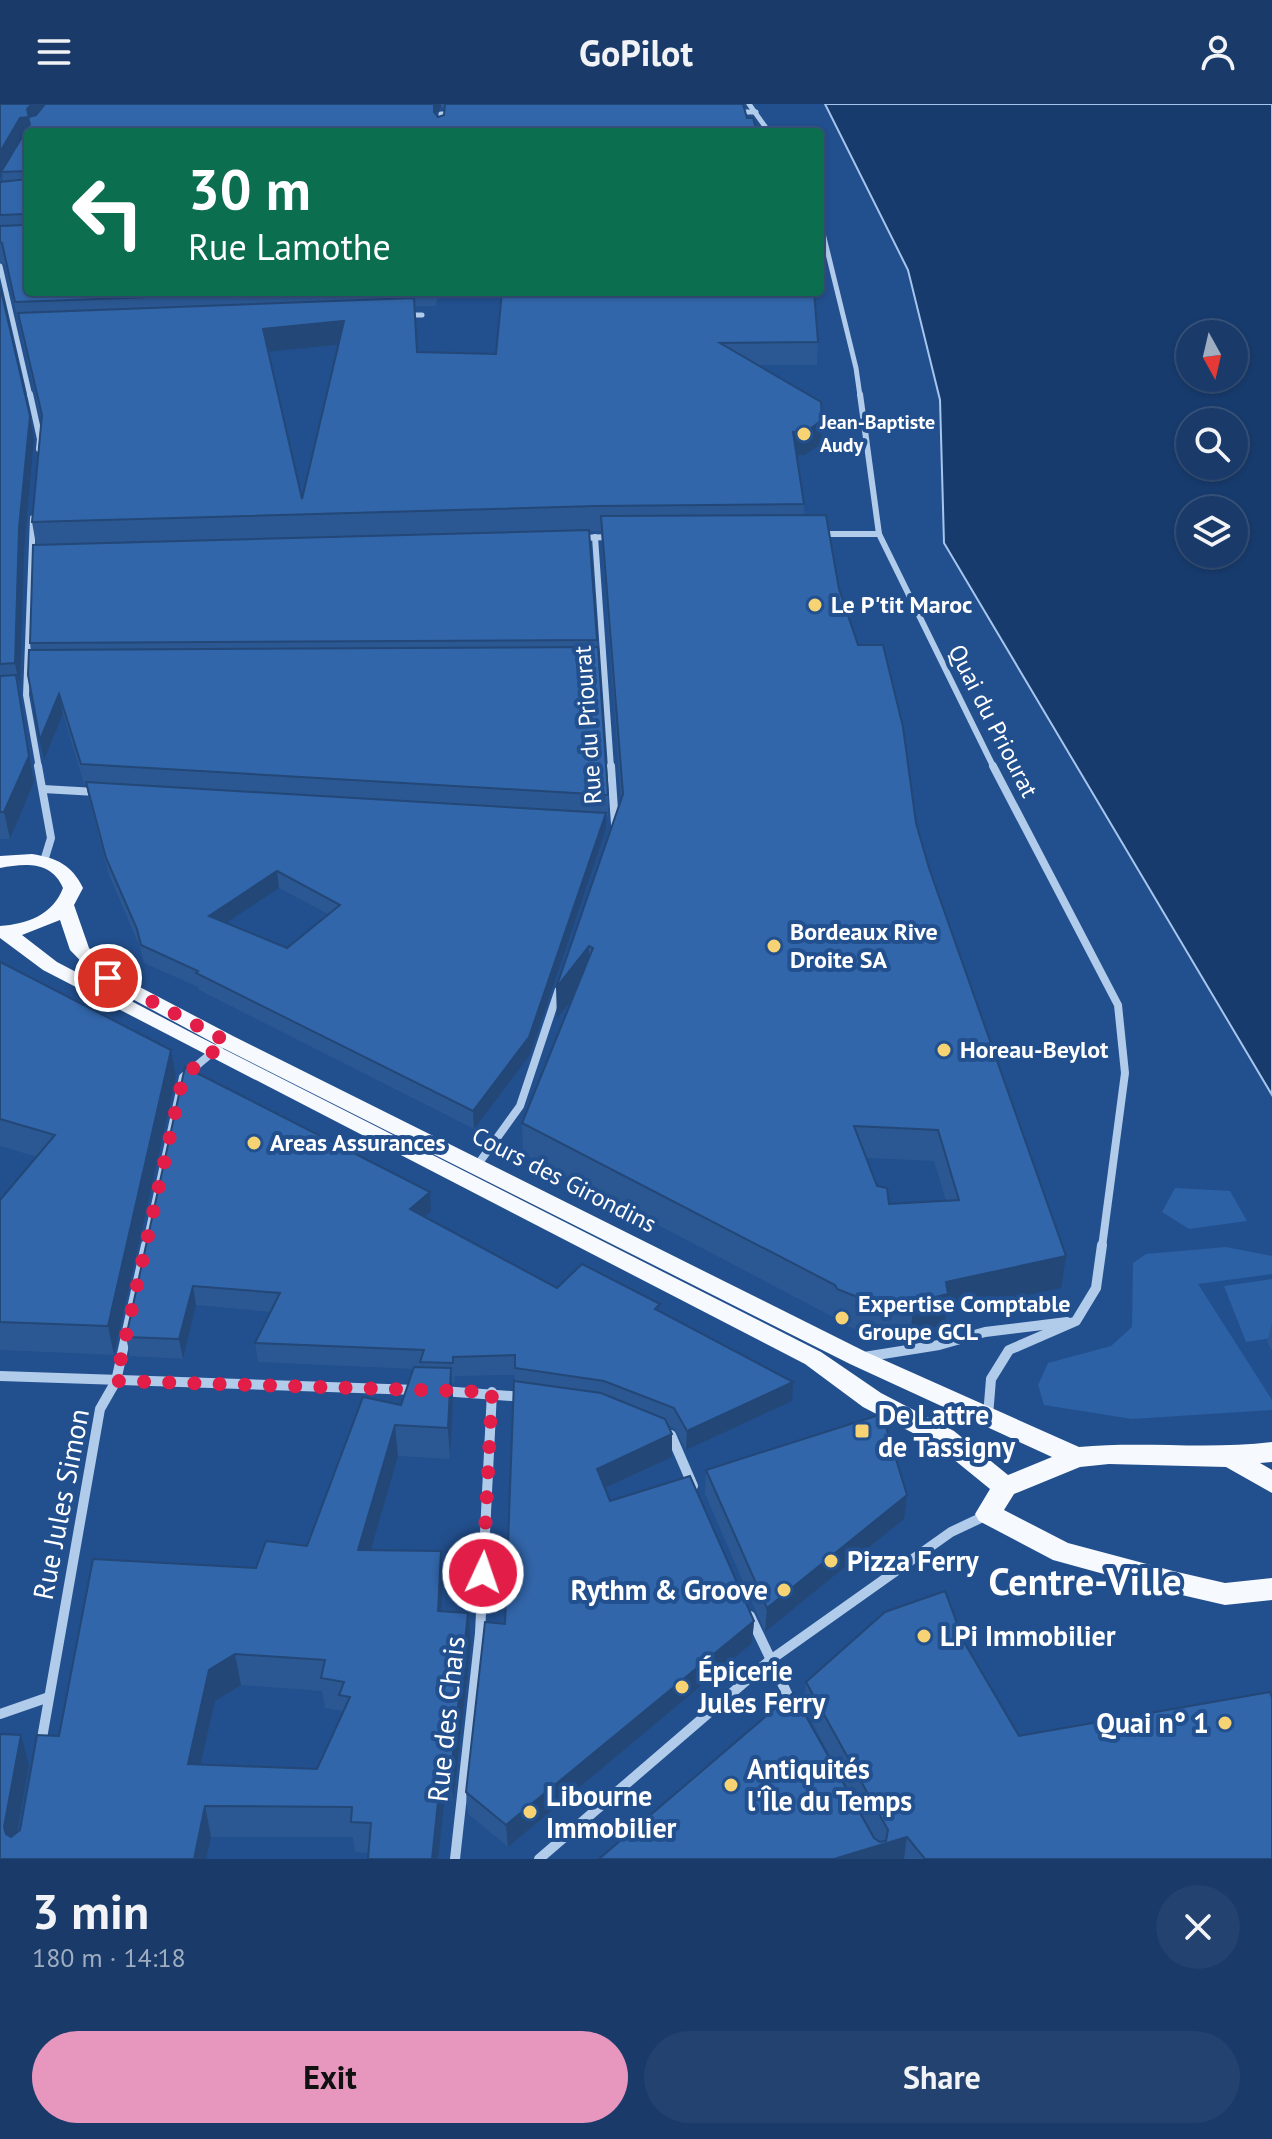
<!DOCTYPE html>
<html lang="en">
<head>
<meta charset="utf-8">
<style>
  :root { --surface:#1a3b6a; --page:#234270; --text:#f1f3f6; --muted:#9fadc1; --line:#38557e; --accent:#e797bd }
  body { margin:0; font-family:"PT Sans",sans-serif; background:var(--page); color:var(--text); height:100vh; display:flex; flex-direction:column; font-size:30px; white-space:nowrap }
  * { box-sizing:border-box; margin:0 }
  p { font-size:26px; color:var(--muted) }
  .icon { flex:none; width:44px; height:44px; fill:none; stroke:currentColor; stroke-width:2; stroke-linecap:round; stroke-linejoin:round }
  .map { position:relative; height:1755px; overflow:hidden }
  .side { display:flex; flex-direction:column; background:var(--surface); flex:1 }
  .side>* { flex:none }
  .guide { position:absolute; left:24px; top:24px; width:800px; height:168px; border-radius:8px; box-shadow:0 2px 6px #0004,0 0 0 2px var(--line); background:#0b6e4f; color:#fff; overflow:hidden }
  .needle { width:52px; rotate:172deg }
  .tools { position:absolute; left:1176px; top:216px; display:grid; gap:16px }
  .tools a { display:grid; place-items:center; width:72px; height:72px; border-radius:50%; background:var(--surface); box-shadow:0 2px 6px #0004,0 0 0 2px var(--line); font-size:40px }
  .pin { position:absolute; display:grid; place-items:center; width:68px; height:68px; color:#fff; margin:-34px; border:4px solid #fff; border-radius:50%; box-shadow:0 2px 8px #0007 }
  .me { position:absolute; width:88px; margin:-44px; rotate:3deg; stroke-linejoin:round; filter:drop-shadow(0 0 6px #0008) }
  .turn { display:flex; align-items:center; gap:28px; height:168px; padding:0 32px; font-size:36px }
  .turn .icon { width:104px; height:104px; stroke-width:2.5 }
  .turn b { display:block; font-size:56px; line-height:68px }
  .round { display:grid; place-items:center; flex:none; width:84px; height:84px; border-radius:42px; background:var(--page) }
  .headline { display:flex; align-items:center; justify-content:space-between; height:136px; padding:0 32px }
  h1 { font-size:48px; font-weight:800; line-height:60px }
  .cta { display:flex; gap:16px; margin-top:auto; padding:16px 32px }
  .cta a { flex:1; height:92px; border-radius:48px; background:var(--accent); color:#111; font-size:32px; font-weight:800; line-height:92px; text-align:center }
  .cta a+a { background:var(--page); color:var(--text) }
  header { display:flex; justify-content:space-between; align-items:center; height:104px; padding:0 32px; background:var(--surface); font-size:36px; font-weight:800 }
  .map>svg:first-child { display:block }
  .green { fill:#2c61a5 }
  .water { fill:#183b6d; stroke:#a5c5ed; stroke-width:2; fill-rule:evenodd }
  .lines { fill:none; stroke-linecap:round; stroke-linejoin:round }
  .minor-far3 { stroke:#b1cbeb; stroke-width:5 }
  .minor-far2 { stroke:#b1cbeb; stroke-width:6 }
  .minor-far1 { stroke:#b1cbeb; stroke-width:8 }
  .minor { stroke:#b1cbeb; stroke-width:10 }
  .primary { fill:#f6f9fe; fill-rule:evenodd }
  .wall { fill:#2b5892; fill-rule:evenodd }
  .shaded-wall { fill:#234777 }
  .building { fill:#3266aa; stroke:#234777; stroke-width:2; fill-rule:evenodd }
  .route { stroke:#e11d48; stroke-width:14; stroke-dasharray:0 25.2 }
  .poi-dot { fill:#f7d373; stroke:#224f8d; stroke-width:3 }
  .labels { text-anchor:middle; stroke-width:8; stroke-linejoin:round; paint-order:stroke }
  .far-poi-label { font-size:20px; font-weight:bold; fill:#fff; stroke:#224f8d; text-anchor:start }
  .poi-label { font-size:24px; font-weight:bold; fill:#fff; stroke:#224f8d; text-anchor:start }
  .street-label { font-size:24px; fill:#fff; stroke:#224f8d }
  .near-poi-label { font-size:28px; font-weight:bold; fill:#fff; stroke:#224f8d; text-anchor:start }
  .near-street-label { font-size:28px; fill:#fff; stroke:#224f8d }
  .near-district-label { font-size:38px; font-weight:bold; fill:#fff; stroke:#224f8d }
</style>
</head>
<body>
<header><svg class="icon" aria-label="menu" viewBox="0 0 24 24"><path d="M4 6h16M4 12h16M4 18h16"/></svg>GoPilot<svg class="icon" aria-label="person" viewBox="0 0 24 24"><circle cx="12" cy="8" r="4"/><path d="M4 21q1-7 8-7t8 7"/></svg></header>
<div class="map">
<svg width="1272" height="1755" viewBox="0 0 1272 1755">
  <rect width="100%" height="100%" fill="#224f8d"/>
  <!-- green -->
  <g class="green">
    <path d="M1175 1084 1230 1087 1247 1117 1189 1125 1162 1108Z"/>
    <path d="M1226 1143 1272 1152V1170L1198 1180 1272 1296V1306L1132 1315 1044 1301 1038 1281 1048 1259 1111 1242 1132 1223 1133 1159 1146 1150Z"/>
    <path d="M1272 1175V1234L1246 1238 1224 1182Z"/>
  </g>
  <!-- water -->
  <path class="water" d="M825 0H1272V991L944 439 940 296 908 166ZM1190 230H1234V274H1190ZM1190 318H1234V362H1190ZM1190 406H1234V450H1190Z"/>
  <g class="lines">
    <!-- minor-far3 -->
    <g class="minor-far3">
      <path d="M749 0 769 28"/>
      <path d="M736 8H756"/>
      <path d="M441 28V10H454"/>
      <path d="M820 117 856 264 860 292"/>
      <path d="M0 162 30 292"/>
      <path d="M407 211H422"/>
    </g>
    <!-- minor-far2 -->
    <g class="minor-far2">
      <path d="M30 290 40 335 39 345"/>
      <path d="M860 290 879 430 994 664"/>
      <path d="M33 414 26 591 39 664"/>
      <path d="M819 430H879"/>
      <path d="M595 433 611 664"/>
      <path d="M579 434 610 433"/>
    </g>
    <!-- minor-far1 -->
    <g class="minor-far1">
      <path d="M38 662 51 734 44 757"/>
      <path d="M611 662 615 720"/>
      <path d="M993 662 1118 901 1125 969 1102 1143"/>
      <path d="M43 685 96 688"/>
      <path d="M476 1063 520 1002 559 885"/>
      <path d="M146 1143 183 973 226 937"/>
    </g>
    <!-- minor -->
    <g class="minor">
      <path d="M864 1253 939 1241 985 1228 1067 1218"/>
      <path d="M0 1272 417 1286"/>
      <path d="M442 1287 524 1293"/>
      <path d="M988 1312 991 1275 1009 1246 1076 1217 1096 1184 1102 1141"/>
      <path d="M664 1329 671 1331 693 1382"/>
      <path d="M750 1512 792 1600"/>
      <path d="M0 1610 49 1593"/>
      <path d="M41 1640 100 1305 116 1277 146 1141"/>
      <path d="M455 1755 480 1529 492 1288"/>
      <path d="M539 1755 769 1557 951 1428 987 1411"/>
    </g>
    <!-- primary -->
    <path class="primary" d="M32 750C57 754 72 761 83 784L74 801 89 844 115 870 233 932 866 1248 1079 1343C1143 1337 1208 1346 1272 1338V1358L1260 1359 1272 1366V1389L1226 1363 1109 1360 1080 1363 1014 1390 1004 1406 1068 1439 1173 1467 1225 1479 1272 1474V1496L1225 1501 1173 1489 1053 1456 979 1417 975 1410 990 1385 936 1341 863 1303 805 1260 43 866 0 834V822C27 820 53 811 63 784 52 757 25 759 0 764V752ZM60 816 70 846 101 878 219 942 850 1260 1052 1353 1008 1371 954 1327 881 1289 821 1248 194 930 57 858 22 831Z"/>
  </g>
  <!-- wall -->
  <g class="wall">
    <path d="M0 0H743L747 14 28 28V188H438L436 202H414L417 248 496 250 502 188 818 238 817 261H758L821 340 805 351 797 352 804 400V411L839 485 916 719 929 764 1061 1184 946 1208 944 1221 910 1230 857 1226 834 1217 833 1213 523 1050 522 1019 574 892 557 915 621 695 601 427H589L608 691V712L606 711V725L530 951 474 1025 199 886 198 883 144 859 140 843 109 771 89 695 86 681 84 680 63 610 44 656 30 539 36 441 32 418 41 315 5 161 0 158V78H3L2 71 0 75ZM441 4H445L444 11 438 13 436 9ZM339 241 302 395 268 247ZM279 784 328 810 287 844 226 819ZM866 1054 934 1057 946 1097 889 1100 877 1082Z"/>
    <path d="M0 182 34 335 24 449 20 585H19L34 678 10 735H0Z"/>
    <path d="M0 858 176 974 114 1251 0 1246V1096L37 1053 0 1042Z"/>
    <path d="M185 963 431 1107 425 1112 557 1184 660 1207 792 1297 686 1346 674 1324 668 1321 672 1330V1353L605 1385 610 1397 754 1517 752 1539 508 1743 468 1710 466 1688 505 1520 515 1271 455 1272 454 1279H452L453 1295 450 1355 398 1352 371 1446 443 1478 442 1507 471 1540 453 1698 445 1690 368 1749 355 1748 353 1733H211L0 1755 29 1661 18 1728 20 1726 59 1632 256 1464 307 1442 401 1301 413 1265 258 1258 255 1239 271 1208 196 1201 183 1255 130 1252 126 1233ZM241 1581 322 1587 325 1604 342 1607V1610L317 1665 201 1661 215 1597Z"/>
    <path d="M1272 1219V1247L1267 1238Z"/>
    <path d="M706 1366 904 1415 765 1528 705 1390Z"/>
    <path d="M964 1538 1019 1632 1272 1755H599L874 1734 876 1736 804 1604 806 1578Z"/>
  </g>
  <!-- shaded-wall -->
  <g class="shaded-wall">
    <path d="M32 0H51L31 25 27 5Z"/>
    <path d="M434 0H441V4L436 9V28Z"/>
    <path d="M28 13 31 28 1 68 2 71 0 75V48L20 14Z"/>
    <path d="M344 217 346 240 265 248 263 225Z"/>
    <path d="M30 312 34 335 24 449 20 585 15 559 19 424Z"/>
    <path d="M822 316 821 340 805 351 792 352 793 328Z"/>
    <path d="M16 571 34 678 10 735 4 708Z"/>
    <path d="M59 590 63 610 44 656 40 636Z"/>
    <path d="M606 709V725L530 951 474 1025 473 1007Z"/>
    <path d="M277 767 279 784 211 829 209 812Z"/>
    <path d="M589 842V872L557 915 556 884Z"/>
    <path d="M171 946 176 974 114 1251 108 1222Z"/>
    <path d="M430 1088 431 1107 412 1124 410 1105Z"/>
    <path d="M1066 1152 1061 1184 946 1208 944 1221 910 1230 914 1198 946 1178Z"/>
    <path d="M193 1182 196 1201 183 1255 179 1235Z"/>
    <path d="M451 1264 453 1295 450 1355 448 1324Z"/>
    <path d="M793 1278 792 1297 686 1346 687 1327Z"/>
    <path d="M395 1321 398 1352 362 1477 358 1446Z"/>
    <path d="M672 1330V1353L597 1388V1365Z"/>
    <path d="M907 1391 904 1415 765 1528 767 1504Z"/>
    <path d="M441 1447 443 1478 440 1538 438 1507Z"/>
    <path d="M468 1509 471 1540 453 1698 451 1667Z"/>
    <path d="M754 1517 752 1539 508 1743 506 1721Z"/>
    <path d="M235 1550 241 1581 215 1597 194 1691 188 1660 209 1566Z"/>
    <path d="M21 1631 29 1661 13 1754 4 1723Z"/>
    <path d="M442 1660 445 1690 438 1755H432Z"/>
    <path d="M205 1702 211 1733 206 1755H194Z"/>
    <path d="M907 1733 904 1755H834Z"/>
  </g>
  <!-- building -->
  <g class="building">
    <path d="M0 0H32L27 5 29 13 36 11 45 0H434V8L438 13 444 11 445 0H743L747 14H753L757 28H28V72L26 67 1 68 30 20 28 13 20 14 0 48Z"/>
    <path d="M28 75V114L25 110 0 111V78Z"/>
    <path d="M28 118V188H291L15 198 2 139 0 138V122L25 121Z"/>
    <path d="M0 182 30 312 19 424 15 559 0 560Z"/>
    <path d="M502 188H814L818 238 720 239 821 298 822 316 807 327 793 328 804 400 595 402 32 418 42 311 18 209 414 194 417 248 496 250ZM344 217 302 395 263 225Z"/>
    <path d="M826 411 839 485 858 541H883L903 623 916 719 929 764 1066 1152 946 1178 948 1190 914 1198 860 1194 837 1185 835 1181 522 1019 593 844 589 842 556 884 623 690 601 412ZM854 1022 938 1026 959 1096 889 1100 887 1084 877 1082Z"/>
    <path d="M589 426 597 536 30 539 33 441Z"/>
    <path d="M598 543 608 691 81 660 59 590 40 636 28 571 29 546Z"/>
    <path d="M16 571 29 652 4 708H0V572Z"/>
    <path d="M86 678 606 709 529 933 473 1007 196 869 198 867 141 841 137 825 106 754ZM277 767 340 801 287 844 209 812Z"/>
    <path d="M0 858 171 946 108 1222 0 1218V1096L55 1031 0 1015Z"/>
    <path d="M185 963 430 1088 410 1105 557 1184 582 1160 660 1200 655 1205 793 1278 687 1327 674 1304 604 1277 515 1264V1251L453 1253V1259L420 1258 424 1246 255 1239 280 1189 193 1182 179 1235 126 1233Z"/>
    <path d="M414 1263 451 1264 448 1324 395 1321 358 1446 441 1447 438 1507 468 1509 451 1667 442 1660 432 1755H368L371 1719 351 1718 352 1703 205 1702 194 1755H0V1630L21 1631 4 1723 6 1730 11 1733 20 1726 37 1631 59 1632 93 1455 256 1464 266 1437 307 1442 363 1293 401 1301ZM235 1550 325 1556 321 1574 344 1578 339 1591 350 1593 317 1665 188 1660 209 1566Z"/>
    <path d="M514 1277 601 1289 665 1315 672 1330 597 1365 610 1397 690 1372 754 1517 506 1721 466 1688 485 1518 505 1520Z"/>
    <path d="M882 1310 907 1391 767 1504 706 1366Z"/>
    <path d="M945 1487 964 1538 1019 1632 1270 1588 1272 1594V1755H925L907 1733 834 1755H599L793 1589 874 1734 880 1738 886 1737 888 1726 806 1578 885 1508Z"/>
  </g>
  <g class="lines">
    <!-- route -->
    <path class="route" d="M108 874 226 937 183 973 116 1277 492 1288 483 1469"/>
  </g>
  <!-- markers -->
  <g class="poi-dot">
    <circle cx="804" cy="330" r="8"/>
    <circle cx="815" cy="501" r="8"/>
    <circle cx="774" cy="842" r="8"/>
    <circle cx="944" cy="946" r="8"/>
    <circle cx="254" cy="1039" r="8"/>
    <circle cx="842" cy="1214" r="8"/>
    <rect x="854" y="1319" width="16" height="16" rx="4"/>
    <circle cx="831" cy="1457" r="8"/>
    <circle cx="784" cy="1486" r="8"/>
    <circle cx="924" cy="1532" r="8"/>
    <circle cx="682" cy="1583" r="8"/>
    <circle cx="1225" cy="1619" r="8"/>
    <circle cx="731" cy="1681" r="8"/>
    <circle cx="530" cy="1708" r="8"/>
  </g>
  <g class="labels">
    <!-- far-poi labels -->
    <g class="far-poi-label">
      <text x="820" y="325">Jean-Baptiste<tspan x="820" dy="23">Audy</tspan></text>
    </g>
    <!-- poi labels -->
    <g class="poi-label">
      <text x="831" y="509">Le P'tit Maroc</text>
      <text x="790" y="836">Bordeaux Rive<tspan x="790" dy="28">Droite SA</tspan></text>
      <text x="960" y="954">Horeau-Beylot</text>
      <text x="270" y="1047">Areas Assurances</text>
      <text x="858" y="1208">Expertise Comptable<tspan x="858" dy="28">Groupe GCL</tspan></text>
    </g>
    <!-- street labels -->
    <g class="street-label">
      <text transform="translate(993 617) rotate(63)" y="8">Quai du Priourat</text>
      <text transform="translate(588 621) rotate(-94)" y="8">Rue du Priourat</text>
      <text transform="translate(564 1076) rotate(27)" y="8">Cours des Girondins</text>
    </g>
    <!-- near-poi labels -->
    <g class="near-poi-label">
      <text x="878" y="1321">De Lattre<tspan x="878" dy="32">de Tassigny</tspan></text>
      <text x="847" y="1467">Pizza Ferry</text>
      <text x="768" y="1496" text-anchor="end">Rythm &amp; Groove</text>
      <text x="940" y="1542">LPi Immobilier</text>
      <text x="698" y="1577">Épicerie<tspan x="698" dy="32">Jules Ferry</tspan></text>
      <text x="1209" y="1629" text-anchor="end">Quai n° 1</text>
      <text x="747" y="1675">Antiquités<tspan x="747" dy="32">l'Île du Temps</tspan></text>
      <text x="546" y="1702">Libourne<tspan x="546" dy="32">Immobilier</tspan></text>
    </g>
    <!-- near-street labels -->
    <g class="near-street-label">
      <text transform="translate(61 1400) rotate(-79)" y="10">Rue Jules Simon</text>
      <text transform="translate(446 1615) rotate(-84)" y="10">Rue des Chais</text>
    </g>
    <!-- near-district labels -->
    <g class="near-district-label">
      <text x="1085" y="1491">Centre-Ville</text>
    </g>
  </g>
</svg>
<div class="tools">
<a><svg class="needle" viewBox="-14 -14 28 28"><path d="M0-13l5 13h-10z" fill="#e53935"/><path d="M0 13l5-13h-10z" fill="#9fadc1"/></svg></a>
<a><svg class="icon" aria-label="search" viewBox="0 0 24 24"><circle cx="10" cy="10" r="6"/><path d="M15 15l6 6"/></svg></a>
<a><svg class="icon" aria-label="layers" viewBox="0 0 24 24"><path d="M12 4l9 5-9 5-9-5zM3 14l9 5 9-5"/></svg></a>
</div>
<div class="pin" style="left:108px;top:874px;background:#d93025"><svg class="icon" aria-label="arrive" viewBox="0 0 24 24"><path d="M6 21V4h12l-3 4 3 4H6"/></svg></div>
<svg class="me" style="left:483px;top:1469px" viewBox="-20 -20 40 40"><circle r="17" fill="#e11d48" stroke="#fff" stroke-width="3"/><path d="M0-11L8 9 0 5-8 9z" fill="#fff"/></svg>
<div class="guide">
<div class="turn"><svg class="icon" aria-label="left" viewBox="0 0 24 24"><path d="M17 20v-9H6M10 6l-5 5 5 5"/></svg><div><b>30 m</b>Rue Lamothe</div></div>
</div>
</div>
<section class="side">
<div class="headline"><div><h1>3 min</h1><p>180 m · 14:18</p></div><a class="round"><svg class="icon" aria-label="close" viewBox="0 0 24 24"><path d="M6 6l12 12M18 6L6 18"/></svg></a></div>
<div class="cta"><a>Exit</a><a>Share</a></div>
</section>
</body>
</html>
